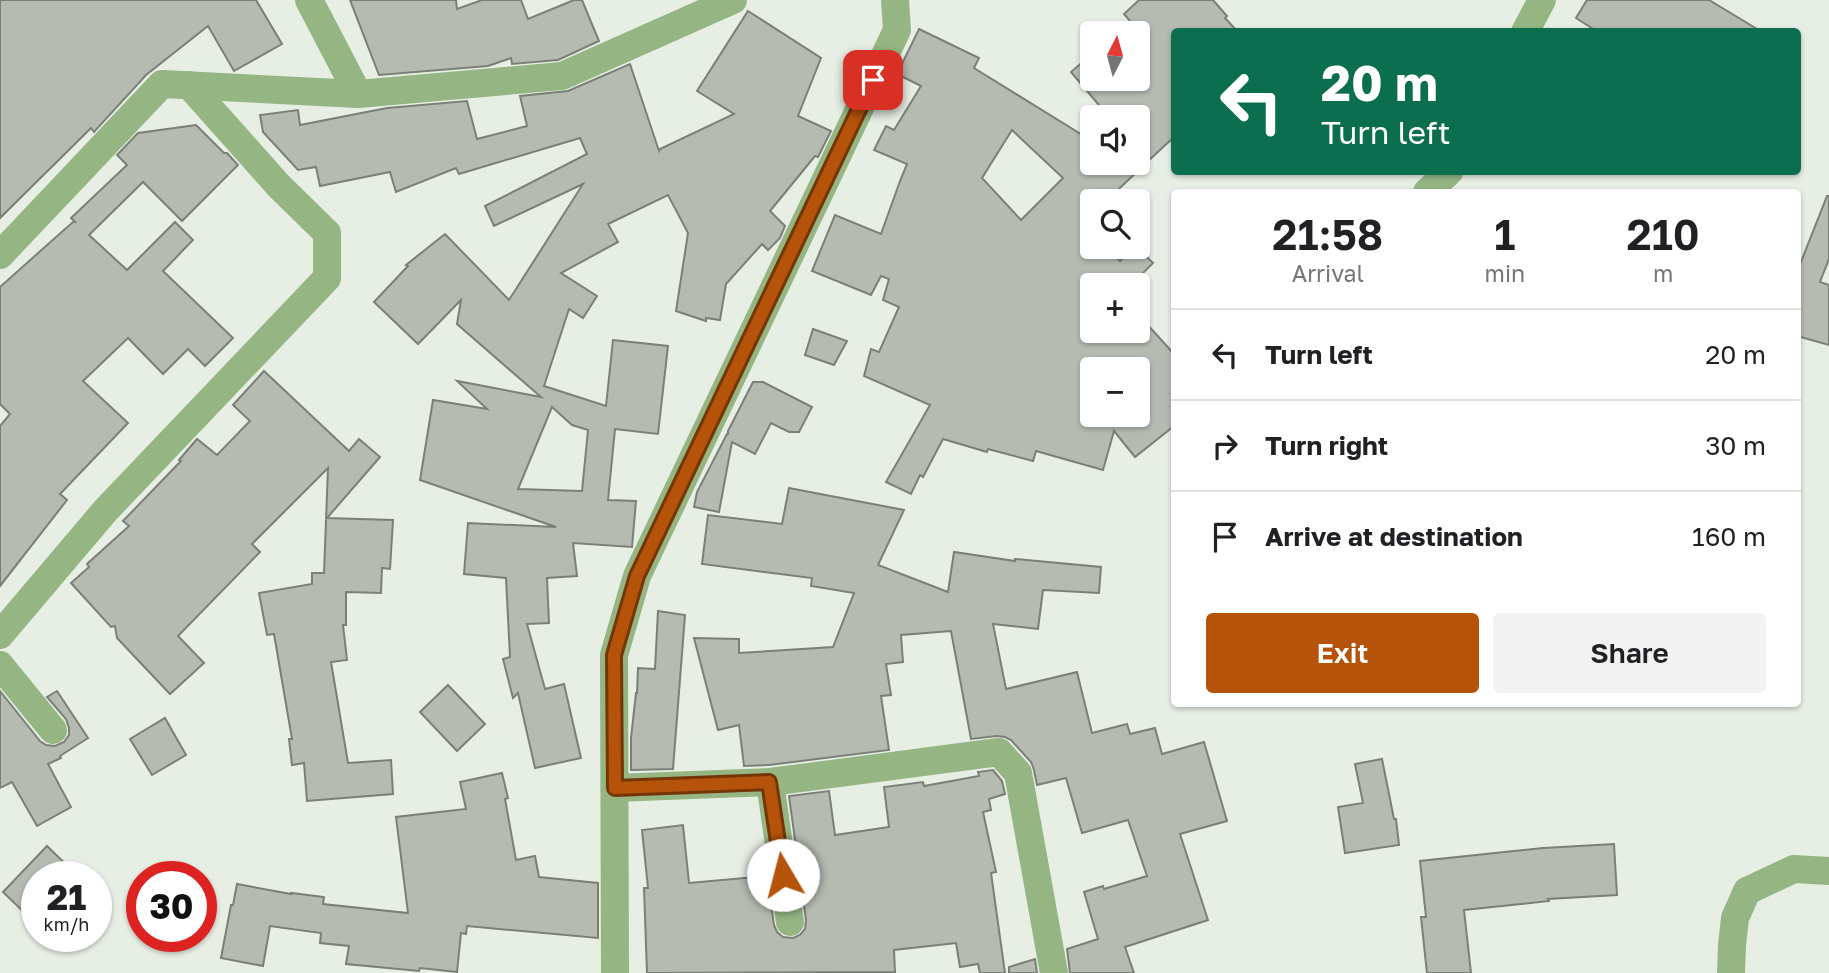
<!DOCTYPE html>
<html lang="en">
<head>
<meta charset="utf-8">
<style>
  :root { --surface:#fff; --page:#f2f2f2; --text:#202124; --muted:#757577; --line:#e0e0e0; --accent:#b45309 }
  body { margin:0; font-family:"Golos Text",sans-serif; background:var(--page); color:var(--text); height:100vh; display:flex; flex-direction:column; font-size:26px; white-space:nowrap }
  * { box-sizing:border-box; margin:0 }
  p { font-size:23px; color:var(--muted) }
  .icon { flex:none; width:38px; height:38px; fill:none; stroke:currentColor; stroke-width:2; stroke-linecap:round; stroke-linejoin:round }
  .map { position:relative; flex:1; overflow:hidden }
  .panel { position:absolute; left:1171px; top:189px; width:630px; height:518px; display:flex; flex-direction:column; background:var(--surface); border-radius:7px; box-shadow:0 2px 5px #0004 }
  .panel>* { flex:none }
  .guide { position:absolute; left:1171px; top:28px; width:630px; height:147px; border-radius:7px; box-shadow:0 2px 5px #0004; background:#0b6e4f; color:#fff; overflow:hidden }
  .needle { width:46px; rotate:6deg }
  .buttons { position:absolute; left:1080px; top:21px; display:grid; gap:14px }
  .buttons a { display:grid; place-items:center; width:70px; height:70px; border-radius:7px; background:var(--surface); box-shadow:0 2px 5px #0004; font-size:35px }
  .speed { position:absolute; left:21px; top:861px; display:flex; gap:14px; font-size:35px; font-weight:700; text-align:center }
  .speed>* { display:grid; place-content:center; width:91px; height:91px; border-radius:50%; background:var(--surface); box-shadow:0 2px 5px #0004; line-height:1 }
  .speed small { font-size:18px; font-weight:400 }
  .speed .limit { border:10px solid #d22; background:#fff; color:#111 }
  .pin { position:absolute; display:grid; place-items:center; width:60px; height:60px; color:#fff; margin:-30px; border-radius:14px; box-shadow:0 4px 10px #0006 }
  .me { position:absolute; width:77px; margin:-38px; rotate:352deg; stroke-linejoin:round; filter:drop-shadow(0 0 5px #0008) }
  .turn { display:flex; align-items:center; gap:24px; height:147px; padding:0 35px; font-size:32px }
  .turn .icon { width:91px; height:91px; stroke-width:2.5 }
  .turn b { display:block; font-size:49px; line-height:60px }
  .eta { display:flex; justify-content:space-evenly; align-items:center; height:119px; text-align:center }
  .eta b { font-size:42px; font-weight:600; line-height:49px }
  .cta { display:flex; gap:14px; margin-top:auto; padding:14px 35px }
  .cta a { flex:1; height:80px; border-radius:7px; background:var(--accent); color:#fff; font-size:28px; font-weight:600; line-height:80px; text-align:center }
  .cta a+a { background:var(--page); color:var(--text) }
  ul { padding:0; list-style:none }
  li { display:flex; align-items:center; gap:21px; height:91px; padding:0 35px; border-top:2px solid var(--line) }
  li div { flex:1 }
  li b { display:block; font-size:26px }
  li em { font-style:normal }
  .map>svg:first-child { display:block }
  .building { fill:#b5bbb1; stroke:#7a8077; stroke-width:2; fill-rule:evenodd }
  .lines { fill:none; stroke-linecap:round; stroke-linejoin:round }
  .minor { stroke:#95b583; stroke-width:28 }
  .route-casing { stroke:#753606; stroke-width:18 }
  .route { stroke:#b45309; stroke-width:12 }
</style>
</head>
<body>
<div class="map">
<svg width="1829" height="973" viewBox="0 0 1829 973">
  <rect width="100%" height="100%" fill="#e7eee4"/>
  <!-- building -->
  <g class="building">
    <path d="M0 0H256L282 44 234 71 208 26 146 75 94 132 91 128 0 218Z"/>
    <path d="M350 0H456L457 9 482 0H521L528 19 574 0H582L599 41 558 60 512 64 511 58 488 66 379 75Z"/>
    <path d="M1139 0H1213L1227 16 1225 18 1238 32H1174V137L1147 162 1138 151V117H1109L1071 72 1092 54V79H1138V33H1117L1131 22 1124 14Z"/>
    <path d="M1587 0H1709L1762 32H1598L1576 18Z"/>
    <path d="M748 11 821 58 798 116 831 131 818 157 815 156 770 211 785 226 780 238 768 250 762 244 726 284 720 320 706 318V321L676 311 688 233 668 195 608 224 618 242 561 273 597 296 583 318 569 309 544 386 606 406 613 340 668 346 658 434 615 429 608 500 636 501 632 547 573 543 577 576 547 578 549 623 527 624 545 689 564 684 581 758 535 768 518 693 513 698 503 659 510 657 506 578 464 574 468 523 556 527 420 480 433 400 487 409 457 381 541 397 457 324 461 300 418 344 374 302 408 266 406 265 445 234 509 300 583 184 494 226 485 206 587 154 580 138 459 174 456 168 396 192 390 172 320 186 316 167 298 170 263 132 260 115 298 110 300 125 387 108 467 101 477 139 527 126 520 96 568 91 630 64 659 151 660 149 734 114 697 91ZM552 407 572 425 588 430 582 491 518 489Z"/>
    <path d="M919 29 979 58 974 68 1092 141V163H1127L1139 170 1106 201H1092V214L1082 224 1092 234V247H1105L1120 261 1134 247H1137L1153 263 1131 285H1092V331H1138V309L1148 319 1145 322 1174 354V426L1135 457 1114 431 1103 470 1036 451 1033 461 988 449 987 452 943 439 923 477 920 475 911 494 886 482 930 405 864 376 871 349 879 352 899 307 883 300 889 279 881 276 871 295 812 271 835 215 881 234 900 181 907 164 874 150 886 126 894 130 921 86 897 74ZM1012 130 1063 178 1021 220 982 178ZM1092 369H1138V415H1092Z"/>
    <path d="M196 125 224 153H227L238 165 182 221 143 182 89 235 127 270 175 222 193 240 163 271 233 338 205 366 188 349 163 374 128 338 83 381 128 423 60 494 67 500 0 586V426L10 414 0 404V287L74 221 76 223 71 218 127 165 117 155 138 133Z"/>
    <path d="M1827 196H1829V259L1820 282 1829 285V345L1797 336V272Z"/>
    <path d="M813 329 847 341 834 365 805 355Z"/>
    <path d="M264 371 349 451 359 439 380 457 327 518 393 520 390 569 382 568 381 593 346 592V625H343L347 660 331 662 348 763 391 760 393 794 307 801 304 763 292 765 289 739H292L274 634 267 635 259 593 312 584V573H324L328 468 252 544 260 552 178 636 204 663 170 694 117 638 115 626 111 627 71 583 89 567 87 564 129 526 123 521 181 461 179 460 197 439 217 455 250 421 233 405Z"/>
    <path d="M753 382H763L812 407 799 432H789L771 423 755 454 732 442 719 512 694 507 697 492 727 434H728V431Z"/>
    <path d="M789 488 904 510 878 565 948 592 954 552 1015 561V559L1101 567 1099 593 1043 590 1038 629 993 624 1006 689 1077 672 1092 733 1127 724 1130 734 1155 728 1162 754 1204 742 1227 821 1180 834 1208 920 1125 947 1134 973H1070L1067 949 1098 939 1084 892 1103 886 1104 889 1147 876 1128 820 1082 833 1066 778 1037 785 1034 770 1031 762 1011 740 1005 737 997 736 971 739 951 631 901 635 903 662 886 664 891 695 881 696 889 750 769 765 744 766 739 725 718 730 694 638 739 639V653L833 647 854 593 811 586 812 578 702 564 708 515 782 524Z"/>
    <path d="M658 611 685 615 673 769 631 770V738L636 693H637L638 668 655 669Z"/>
    <path d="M448 685 485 724 457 751 420 712Z"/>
    <path d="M0 691 40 741 46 745 55 746 64 742 69 735V728L66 719 47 697 57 691 88 738 60 756 61 758 48 764 71 807 37 826 12 782 0 788Z"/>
    <path d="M165 718 186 755 152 775 130 739Z"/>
    <path d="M1382 759 1394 819H1396L1399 845 1345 853 1338 807 1363 803 1355 764Z"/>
    <path d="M993 770 1002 781 1005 794 989 799 991 810 983 812 996 872 991 873 1005 973H980L978 964 960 967 956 943 894 950 895 972 647 973 644 888H648L642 830 683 825 689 883 767 876 774 925 777 932 783 937 793 938 800 935 805 929 806 920 789 796 829 791 835 835 889 827 884 787 923 782 924 786 979 776 978 772Z"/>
    <path d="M502 773 508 798 505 799 516 860 535 856 539 877 598 883V938L467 926 466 934 461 933 457 972 420 968 419 971 346 964 349 946 320 943 321 933 270 926 263 966 221 958 231 905H233L237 884 291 894V893L324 897 323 904 408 913 396 817 466 809 460 782Z"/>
    <path d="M1614 844 1617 895 1548 899 1549 901 1464 910 1471 973H1427L1421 917H1426L1420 861 1543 848Z"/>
    <path d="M47 846 79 877H37V925L3 892Z"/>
    <path d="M1035 959 1037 973H1009V967Z"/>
  </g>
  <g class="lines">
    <!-- minor -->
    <g class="minor">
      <path d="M309 0 358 94"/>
      <path d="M1525 32 1542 0"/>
      <path d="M1427 192 1449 172"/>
      <path d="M0 255 162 84 358 94 562 76 733 0"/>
      <path d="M0 635 105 511 327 278V233L279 186 189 85"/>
      <path d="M0 665 53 730"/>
      <path d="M770 782 790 922"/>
      <path d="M615 788 770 782 999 752 1018 773 1054 973"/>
      <path d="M615 973 614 655 637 576 897 30 895 0"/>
      <path d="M1731 973 1732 945 1735 918 1747 891 1794 869 1829 871"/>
    </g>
  </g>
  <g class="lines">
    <defs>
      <path id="route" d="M783 875 769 782 615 788 614 655 637 576 873 80"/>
    </defs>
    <!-- route casing -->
    <use href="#route" class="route-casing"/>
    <!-- route -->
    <use href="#route" class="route"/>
  </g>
</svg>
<div class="buttons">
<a><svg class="needle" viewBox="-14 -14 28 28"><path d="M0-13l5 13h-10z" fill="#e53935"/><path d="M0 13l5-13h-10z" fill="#757577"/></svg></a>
<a><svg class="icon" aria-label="sound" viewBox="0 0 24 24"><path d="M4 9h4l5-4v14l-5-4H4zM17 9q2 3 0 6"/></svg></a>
<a><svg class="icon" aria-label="search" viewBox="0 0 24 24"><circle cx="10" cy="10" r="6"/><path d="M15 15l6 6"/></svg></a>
<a>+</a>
<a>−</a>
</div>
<div class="speed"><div>21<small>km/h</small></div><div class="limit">30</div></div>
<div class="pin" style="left:873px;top:80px;background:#d93025"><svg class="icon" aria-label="arrive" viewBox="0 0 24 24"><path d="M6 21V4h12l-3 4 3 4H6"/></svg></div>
<svg class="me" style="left:783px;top:875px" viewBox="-20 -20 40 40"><circle r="19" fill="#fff"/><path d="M0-13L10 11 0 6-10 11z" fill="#b45309"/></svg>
<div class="guide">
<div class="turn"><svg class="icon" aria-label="left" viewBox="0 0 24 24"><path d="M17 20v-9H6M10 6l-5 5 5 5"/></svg><div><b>20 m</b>Turn left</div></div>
</div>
<section class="panel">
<div class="eta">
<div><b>21:58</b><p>Arrival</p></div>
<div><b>1</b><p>min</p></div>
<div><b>210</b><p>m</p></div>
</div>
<ul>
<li><svg class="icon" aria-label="left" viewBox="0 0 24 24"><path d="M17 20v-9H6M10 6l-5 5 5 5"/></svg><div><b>Turn left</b></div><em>20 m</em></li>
<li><svg class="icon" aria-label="right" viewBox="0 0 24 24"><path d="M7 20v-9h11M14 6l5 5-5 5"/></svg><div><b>Turn right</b></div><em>30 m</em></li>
<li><svg class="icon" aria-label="arrive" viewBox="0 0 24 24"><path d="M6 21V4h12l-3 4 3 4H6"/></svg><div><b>Arrive at destination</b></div><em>160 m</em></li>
</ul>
<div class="cta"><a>Exit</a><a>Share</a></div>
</section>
</div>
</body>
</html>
